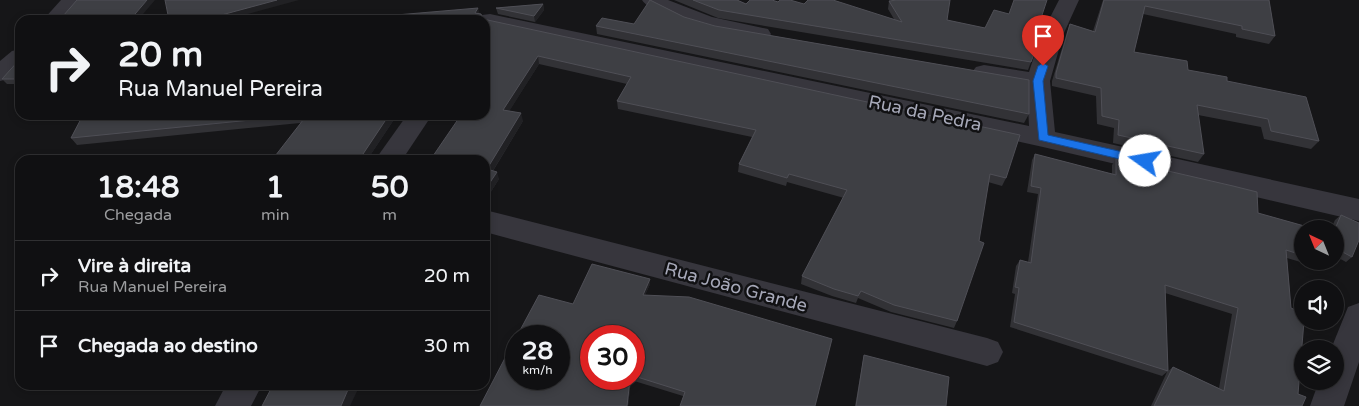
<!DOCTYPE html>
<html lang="pt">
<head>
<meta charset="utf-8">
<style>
  :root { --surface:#101012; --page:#19191b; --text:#f1f3f6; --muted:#9c9d9f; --line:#303032 }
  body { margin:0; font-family:"Varela Round",sans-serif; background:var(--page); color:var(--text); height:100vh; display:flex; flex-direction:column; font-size:19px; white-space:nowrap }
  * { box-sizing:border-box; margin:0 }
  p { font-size:16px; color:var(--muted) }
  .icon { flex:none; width:28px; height:28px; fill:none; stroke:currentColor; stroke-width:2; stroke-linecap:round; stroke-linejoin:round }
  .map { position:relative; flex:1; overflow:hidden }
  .sheet { position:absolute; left:15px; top:155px; width:475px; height:235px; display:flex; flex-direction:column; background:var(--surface); border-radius:15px; box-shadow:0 2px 8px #0003,0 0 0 1px var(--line) }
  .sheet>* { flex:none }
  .hud { position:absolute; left:15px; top:15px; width:475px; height:105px; border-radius:15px; box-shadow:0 2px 8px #0003,0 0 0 1px var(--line); background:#101012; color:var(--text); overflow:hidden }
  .needle { width:32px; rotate:317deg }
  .tools { position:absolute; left:1294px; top:220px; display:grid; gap:10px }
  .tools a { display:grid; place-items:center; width:50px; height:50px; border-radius:50%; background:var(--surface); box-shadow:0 2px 8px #0003,0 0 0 1px var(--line); font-size:25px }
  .speed { position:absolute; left:505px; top:325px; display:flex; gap:10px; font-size:25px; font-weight:700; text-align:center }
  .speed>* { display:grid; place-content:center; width:65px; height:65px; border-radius:50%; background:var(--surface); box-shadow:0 2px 8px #0003,0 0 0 1px var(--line); line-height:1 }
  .speed small { font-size:12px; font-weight:400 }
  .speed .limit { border:8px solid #d22; background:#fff; color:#111 }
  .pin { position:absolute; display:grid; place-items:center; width:42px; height:42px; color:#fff; margin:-51px -21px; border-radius:50% 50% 50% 0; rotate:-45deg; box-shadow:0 0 5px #0007 }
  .pin .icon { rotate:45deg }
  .me { position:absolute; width:55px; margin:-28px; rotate:283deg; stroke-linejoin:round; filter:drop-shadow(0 0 4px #0008) }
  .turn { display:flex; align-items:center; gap:18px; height:105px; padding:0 20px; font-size:22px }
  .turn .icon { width:65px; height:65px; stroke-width:2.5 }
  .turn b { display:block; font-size:35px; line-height:42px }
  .eta { display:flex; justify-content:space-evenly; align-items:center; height:85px; text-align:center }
  .eta b { font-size:30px; font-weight:800; line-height:35px }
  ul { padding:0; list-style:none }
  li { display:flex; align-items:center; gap:15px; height:70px; padding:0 20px; border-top:1px solid var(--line) }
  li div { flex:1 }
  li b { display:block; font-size:19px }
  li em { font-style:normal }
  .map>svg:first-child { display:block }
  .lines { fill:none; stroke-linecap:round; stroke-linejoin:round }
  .minor { fill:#37363d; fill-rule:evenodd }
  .wall { fill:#323236; fill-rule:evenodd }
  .shaded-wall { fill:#212124 }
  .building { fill:#3e3f44; stroke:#4f4f56 }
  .route { fill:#1a73e8; stroke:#114b97 }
  .labels { text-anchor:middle; stroke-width:5; stroke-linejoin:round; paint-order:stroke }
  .street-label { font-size:18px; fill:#a7a9b9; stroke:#111113 }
</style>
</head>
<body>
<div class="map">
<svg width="1359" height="406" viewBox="0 0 1359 406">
  <rect width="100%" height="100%" fill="#161618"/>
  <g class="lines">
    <!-- minor -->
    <g class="minor">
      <path d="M61 0H83L66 20H43Z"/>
      <path d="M642 0H668L712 17 768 29 771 34 768 39 760 41C735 36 656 21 642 0Z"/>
      <path d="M1059 0H1079L1063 35 1050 81 1055 132 1359 199V221L1043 147 490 26 485 25V20H479L482 15 490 14 1029 126 1027 87 976 77 972 72 976 67 984 65 1029 72 1041 35Z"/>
      <path d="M20 49V68L8 79 0 81V61L12 51Z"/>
      <path d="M407 115H432L402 160H375Z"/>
      <path d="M485 210 987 338 998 342 1003 352 998 362 987 366 485 232Z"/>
      <path d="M1359 303V362L1344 406H1310L1319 381H1335V349H1331L1348 307Z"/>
      <path d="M226 385H262L251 406H215Z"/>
    </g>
  </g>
  <!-- wall -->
  <g class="wall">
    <path d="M674 0H737L746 4 778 2 804 4 894 19 888 9 889 1 947 20 985 28 1009 14 1042 15 1031 62 1028 70 718 18Z"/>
    <path d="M1103 0H1269L1275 36 1269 44 1236 37V34L1143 14 1134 52 1188 70 1227 81 1319 141 1311 149 1264 139 1261 127 1198 115 1204 154 1198 162 1113 143 1114 128 1097 124 1096 96 1052 86V81L1067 32 1070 24 1093 31Z"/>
    <path d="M543 4 544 10 535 22 498 14 496 8Z"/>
    <path d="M479 14 483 19 1006 178 1002 186 988 182 957 321 954 328 891 312 858 298 856 303 832 296 801 284 802 276 844 198 787 182 786 186 738 172 739 164 752 137 618 109 617 101 627 84 539 64 509 111 523 121 493 171 499 179 485 201V160L433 156 485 115V20L361 18Z"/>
    <path d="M684 17 1029 114 1024 123 597 34 596 26 634 24Z"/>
    <path d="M20 59V84H7L2 79Z"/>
    <path d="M83 115H397L367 160 300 123 77 145 71 138Z"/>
    <path d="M1035 154 1112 174V165L1116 159 1258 213 1302 229V261H1319L1314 266 1287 258 1298 394 1302 406H1151L1167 372 1173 367 1219 388 1232 314 1165 293 1168 371 1162 376 1010 327 1015 294 1012 293 1016 266 1020 260 1028 262 1038 194 1027 192 1032 160Z"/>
    <path d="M1341 215 1352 257 1346 262 1335 256V229H1331L1335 220Z"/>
    <path d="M650 284 645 295 832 339 683 396 631 380 628 406H480L573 304ZM634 336V379H591Z"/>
    <path d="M864 355 946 406H855L863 360Z"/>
  </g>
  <!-- shaded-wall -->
  <g class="shaded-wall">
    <path d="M147 0H155L138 20H130Z"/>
    <path d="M277 0H299L226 20H203Z"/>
    <path d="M543 4 544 10 535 22 534 16Z"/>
    <path d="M478 8 480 15 475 13Z"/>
    <path d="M538 56 539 64 505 118 503 110Z"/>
    <path d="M521 113 523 121 489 177 487 169Z"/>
    <path d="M389 115H397L367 160H359Z"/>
    <path d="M497 172 499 179 485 201V190Z"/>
    <path d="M650 279V284L643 300V295Z"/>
    <path d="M630 379H631V380L628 406H627Z"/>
    <path d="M350 385H360L350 406H341Z"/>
  </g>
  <!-- building -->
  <g class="building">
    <path d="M77 0H147L130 20H56L60 17 63 16Z"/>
    <path d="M165 0H277L203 20H169Z"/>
    <path d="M650 0 684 17 715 26 1029 80V114L596 26 602 18 634 24Z"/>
    <path d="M693 0H737L746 4 750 0H772L778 2 780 0H790L804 4 808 0H833L902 22 889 1 897 0H950L947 20 985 28 994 10 1009 14 1014 0H1047L1042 15 1048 17 1031 62 719 10Z"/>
    <path d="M1104 0H1269L1275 36 1242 29V26L1145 6 1134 52 1187 61 1188 70 1227 77V81L1306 97 1319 141 1271 131 1268 119 1197 105 1204 154 1118 135 1119 120 1102 116 1101 88 1056 78V73L1070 24 1095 32Z"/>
    <path d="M543 4 534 16 496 8Z"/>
    <path d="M478 8 475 13 481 14 483 19 1020 135 1006 178 990 174 979 241 984 243 957 321 894 305 861 291 858 296 834 289 802 276 847 190 789 174 787 178 739 164 756 130 617 101 631 77 538 56 503 110 521 113 487 169 497 172 485 190V160H426L430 155 433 156 461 115H485V20H361V18Z"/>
    <path d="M20 59V79H2Z"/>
    <path d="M83 115H301L71 138Z"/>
    <path d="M307 115H389L359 160H272Z"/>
    <path d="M1035 154 1116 175V159L1233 186 1257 192 1258 213 1315 229H1302V255L1286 250 1291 308 1302 313V321H1304L1298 394 1306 397 1302 406H1154L1173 367 1224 391 1238 308 1165 285 1168 371 1014 322 1019 288 1015 287 1020 260 1031 263 1041 188 1031 186Z"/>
    <path d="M1341 215 1359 223V240L1352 257 1335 248V229Z"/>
    <path d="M592 264 650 279 643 295 689 297 832 339 815 406H680L685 392 634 376V336H591V379H630L627 406H480L516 337V379H559V336H517L539 295 573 304Z"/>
    <path d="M864 355 949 377 946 406H856Z"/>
    <path d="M273 385H350L341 406H262Z"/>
  </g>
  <!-- route -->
  <path class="route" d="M1043 63 1048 66 1043 81 1048 135 1145 157 1150 161 1149 164 1145 165 1039 140 1033 81 1038 66Z"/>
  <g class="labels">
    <!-- street labels -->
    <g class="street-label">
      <text transform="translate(925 113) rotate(12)" y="6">Rua da Pedra</text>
      <text transform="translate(736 287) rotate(15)" y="6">Rua João Grande</text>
    </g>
  </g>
</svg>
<div class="tools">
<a><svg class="needle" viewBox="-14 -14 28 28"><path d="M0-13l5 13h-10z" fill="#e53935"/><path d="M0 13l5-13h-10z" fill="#9c9d9f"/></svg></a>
<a><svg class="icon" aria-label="sound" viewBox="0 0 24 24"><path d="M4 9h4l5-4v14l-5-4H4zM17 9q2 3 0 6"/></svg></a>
<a><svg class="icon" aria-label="layers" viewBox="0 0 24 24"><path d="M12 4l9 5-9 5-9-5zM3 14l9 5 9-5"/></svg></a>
</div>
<div class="speed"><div>28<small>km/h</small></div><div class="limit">30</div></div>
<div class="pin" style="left:1043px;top:66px;background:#d93025"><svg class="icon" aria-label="arrive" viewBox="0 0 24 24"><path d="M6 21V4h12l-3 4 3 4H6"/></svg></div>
<svg class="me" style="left:1145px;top:161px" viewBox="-20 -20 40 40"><circle r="19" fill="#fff"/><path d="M0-13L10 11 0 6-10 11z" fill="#1a73e8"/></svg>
<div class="hud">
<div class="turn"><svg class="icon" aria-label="right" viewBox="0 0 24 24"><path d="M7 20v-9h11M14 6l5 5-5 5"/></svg><div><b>20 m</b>Rua Manuel Pereira</div></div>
</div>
<section class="sheet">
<div class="eta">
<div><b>18:48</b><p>Chegada</p></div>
<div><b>1</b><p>min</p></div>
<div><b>50</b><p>m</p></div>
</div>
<ul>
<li><svg class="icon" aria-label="right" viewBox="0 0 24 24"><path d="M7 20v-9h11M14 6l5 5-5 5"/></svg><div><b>Vire à direita</b><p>Rua Manuel Pereira</p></div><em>20 m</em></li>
<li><svg class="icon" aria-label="arrive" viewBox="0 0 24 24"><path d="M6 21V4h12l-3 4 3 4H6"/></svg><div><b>Chegada ao destino</b></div><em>30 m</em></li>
</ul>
</section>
</div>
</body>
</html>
